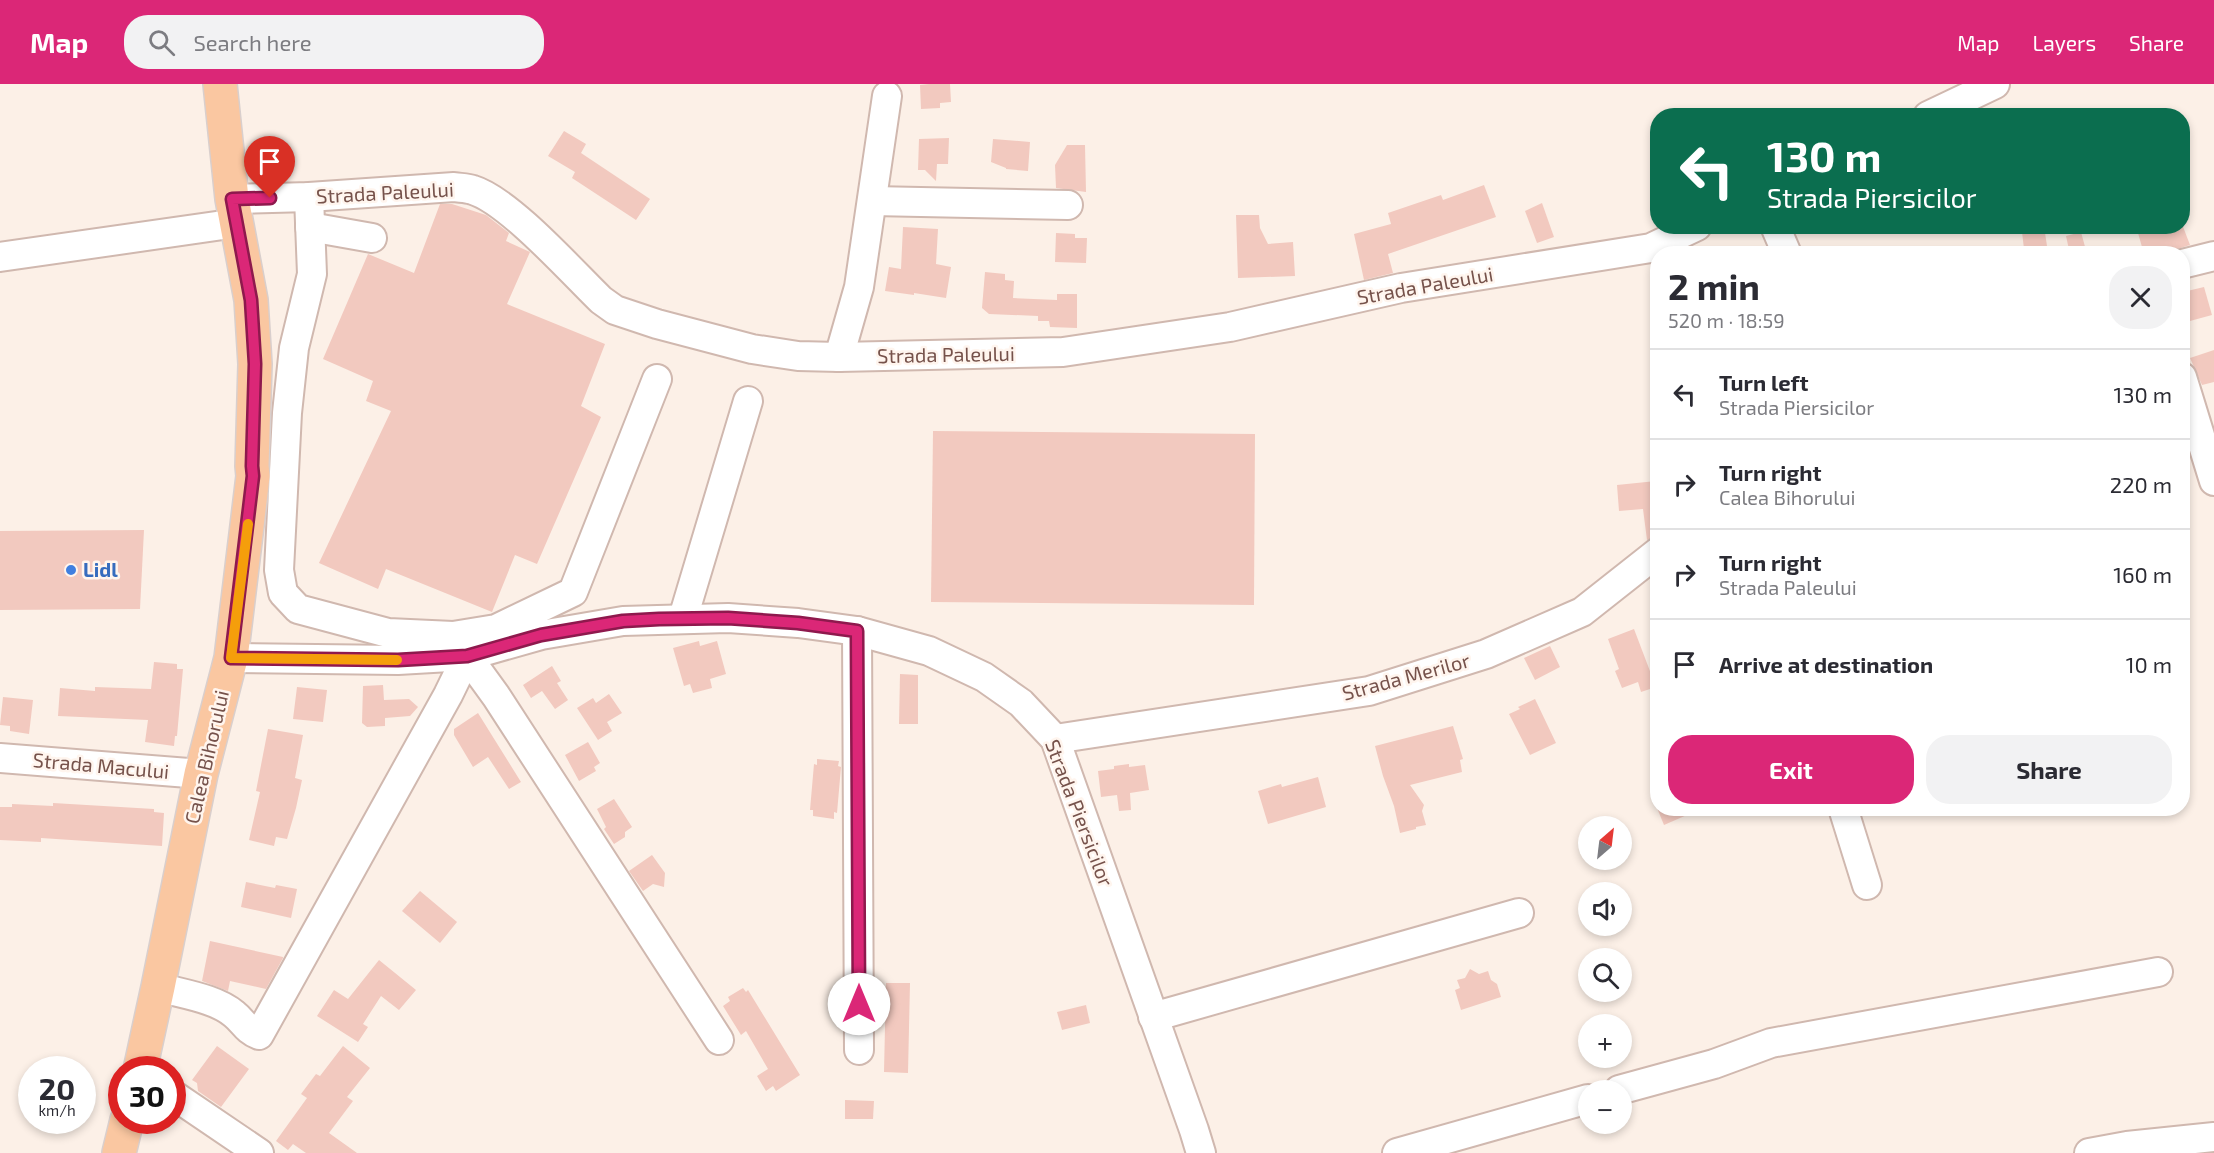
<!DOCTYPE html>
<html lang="en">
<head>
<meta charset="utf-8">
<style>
  :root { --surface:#fff; --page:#f2f2f3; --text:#2b2b33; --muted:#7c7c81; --line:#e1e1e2; --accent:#db2777 }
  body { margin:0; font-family:"Exo 2",sans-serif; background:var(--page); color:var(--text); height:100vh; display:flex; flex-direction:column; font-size:22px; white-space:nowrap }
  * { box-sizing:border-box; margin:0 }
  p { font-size:20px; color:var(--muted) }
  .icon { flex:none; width:33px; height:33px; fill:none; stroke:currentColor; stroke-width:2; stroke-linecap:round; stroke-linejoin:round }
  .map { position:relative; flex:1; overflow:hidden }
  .panel { position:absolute; left:1650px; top:162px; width:540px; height:570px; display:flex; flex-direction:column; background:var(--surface); border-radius:24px; box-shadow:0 3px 9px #0003 }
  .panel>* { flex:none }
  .guide { position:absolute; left:1650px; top:24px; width:540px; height:126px; border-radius:24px; box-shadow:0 3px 9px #0003; background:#0b6e4f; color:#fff; overflow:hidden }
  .needle { width:39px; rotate:28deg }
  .controls { position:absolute; left:1578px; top:732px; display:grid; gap:12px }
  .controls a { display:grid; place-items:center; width:54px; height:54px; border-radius:50%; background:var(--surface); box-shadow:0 3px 9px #0003; font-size:30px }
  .speed { position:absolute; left:18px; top:972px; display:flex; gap:12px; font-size:30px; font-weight:700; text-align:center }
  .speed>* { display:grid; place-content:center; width:78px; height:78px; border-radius:50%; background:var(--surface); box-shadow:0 3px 9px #0003; line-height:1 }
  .speed small { font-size:15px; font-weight:400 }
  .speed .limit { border:9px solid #d22; background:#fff; color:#111 }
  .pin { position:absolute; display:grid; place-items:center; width:51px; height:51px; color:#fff; margin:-62px -26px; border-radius:50% 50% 50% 0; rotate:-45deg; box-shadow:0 0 6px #0007 }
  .pin .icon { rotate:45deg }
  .me { position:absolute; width:66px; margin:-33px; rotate:0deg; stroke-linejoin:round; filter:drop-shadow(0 0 4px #0008) }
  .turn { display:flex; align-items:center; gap:21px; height:126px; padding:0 18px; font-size:27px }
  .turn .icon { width:78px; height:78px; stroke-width:2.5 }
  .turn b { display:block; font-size:42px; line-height:51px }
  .round { display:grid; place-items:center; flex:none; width:63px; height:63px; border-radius:24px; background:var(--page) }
  .overview { display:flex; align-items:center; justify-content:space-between; height:102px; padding:0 18px }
  h1 { font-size:36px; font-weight:700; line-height:45px }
  .primary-button { display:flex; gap:12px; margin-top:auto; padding:12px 18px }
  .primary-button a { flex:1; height:69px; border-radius:24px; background:var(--accent); color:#fff; font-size:24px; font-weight:700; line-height:69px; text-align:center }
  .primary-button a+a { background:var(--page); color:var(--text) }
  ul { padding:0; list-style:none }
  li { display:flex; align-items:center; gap:18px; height:90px; padding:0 18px; border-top:2px solid var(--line) }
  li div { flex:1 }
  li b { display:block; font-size:22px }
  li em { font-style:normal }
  header { display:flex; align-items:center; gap:36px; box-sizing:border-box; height:84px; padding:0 30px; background:var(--accent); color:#fff }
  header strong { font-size:28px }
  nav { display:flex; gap:33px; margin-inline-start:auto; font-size:21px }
  .search { width:420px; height:54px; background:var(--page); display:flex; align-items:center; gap:15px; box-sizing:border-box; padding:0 21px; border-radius:24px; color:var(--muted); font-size:22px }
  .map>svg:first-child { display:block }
  .building { fill:#f2c9bf }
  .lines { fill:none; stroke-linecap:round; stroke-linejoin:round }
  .minor-casing { stroke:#d0b8af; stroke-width:32 }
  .major-casing { stroke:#d9cfcd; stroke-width:36 }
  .minor { stroke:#fff; stroke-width:28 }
  .major { stroke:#fac7a1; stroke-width:33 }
  .route-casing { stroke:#8e194d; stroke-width:15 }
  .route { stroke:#db2777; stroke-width:10 }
  .slow { stroke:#f59e0b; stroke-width:10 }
  .shop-dot { fill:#3f7fe0; stroke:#fff5ee; stroke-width:2 }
  .labels { text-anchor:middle; stroke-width:5; stroke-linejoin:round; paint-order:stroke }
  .street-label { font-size:20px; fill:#76524b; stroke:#fff5ee }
  .shop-label { font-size:20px; font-weight:bold; fill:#366cbe; stroke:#fff5ee; text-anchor:start }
</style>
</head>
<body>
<header>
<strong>Map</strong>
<div class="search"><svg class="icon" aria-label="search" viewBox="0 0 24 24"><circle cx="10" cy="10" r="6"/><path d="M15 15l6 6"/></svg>Search here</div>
<nav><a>Map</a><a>Layers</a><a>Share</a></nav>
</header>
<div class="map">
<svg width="2214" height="1069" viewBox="0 0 2214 1069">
  <rect width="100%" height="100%" fill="#fcf0e7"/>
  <!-- building -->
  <g class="building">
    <path d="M929 0H950L951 18 940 19V24L921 25 920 1Z"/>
    <path d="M564 47 586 60 581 69 650 115 636 136 572 94 575 88 548 72Z"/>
    <path d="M949 54 948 80H937L936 97 925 86H918L919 55Z"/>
    <path d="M993 55 1030 58 1028 87 1006 85V84L991 78Z"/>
    <path d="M1067 61H1085L1086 108 1056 104 1055 81Z"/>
    <path d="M1484 101 1496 133 1388 170 1393 189 1364 196 1354 150 1391 140 1388 129 1441 111 1443 116Z"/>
    <path d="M1542 119 1554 153 1537 159 1525 127Z"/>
    <path d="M440 120H452L486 131 509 149 506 157 530 168 507 220 605 260 581 322 601 333 537 480 515 471 492 528 386 485 378 505 319 479 391 327 366 317 373 297 323 275 368 170 414 189Z"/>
    <path d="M1236 131H1259L1260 144 1268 160 1293 158 1295 192 1238 194Z"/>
    <path d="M2182 140 2190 161 2161 170H2144L2136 142H2153L2155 149 2175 142H2182Z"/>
    <path d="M2024 142H2044L2047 162 2024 165 2022 148H2024Z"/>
    <path d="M903 143 938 145 936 180 951 183 946 214 914 209V211L885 207 889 183 901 185Z"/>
    <path d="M2081 148 2087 170H2070L2066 152Z"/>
    <path d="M1056 149 1075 150V154H1087L1086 179 1055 178Z"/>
    <path d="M985 188 1005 190V196L1014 197 1013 214 1057 216V210H1077V244L1050 243 1049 237H1038V232L989 230 982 224Z"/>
    <path d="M2204 203 2212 231 2190 237 2183 208Z"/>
    <path d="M2214 266V298L2202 301 2190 274Z"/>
    <path d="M933 347 1255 350 1254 521 931 518Z"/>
    <path d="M1656 397 1658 452 1647 456 1643 425 1619 427 1617 401Z"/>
    <path d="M144 446 140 525 0 526V447Z"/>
    <path d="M1634 545 1656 603 1641 608 1638 598 1622 604 1615 587 1619 585 1608 555Z"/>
    <path d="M699 557 700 562 717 557 726 590 710 595 712 604 693 609 690 600 684 602 673 564Z"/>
    <path d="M1550 562 1560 583 1535 596 1524 574Z"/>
    <path d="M154 578 177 580V585H183L177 652H175L174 662 145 658 148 636 58 632 60 604 95 607V603L151 605Z"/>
    <path d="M552 582 561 597 557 599 568 616 555 625 542 607 531 614 523 601Z"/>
    <path d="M900 590 918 591V640H899Z"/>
    <path d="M383 601 384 616 409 615 418 623 410 632 385 634V642L367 643 362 639 363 602Z"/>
    <path d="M297 603 327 606 323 638 293 635Z"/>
    <path d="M609 610 622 629 607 638 612 647 598 656 577 624 593 614 596 619Z"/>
    <path d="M3 613 33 616 29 650 10 647V642L0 641Z"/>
    <path d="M1535 615 1556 659 1530 671 1509 630 1520 625 1518 623Z"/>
    <path d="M478 629 521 698 509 705 488 673 473 683 454 651V645Z"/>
    <path d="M1453 642 1463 675 1460 676 1462 688 1410 701 1424 721 1422 727 1426 741 1416 743V745L1400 749 1394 722 1383 692 1375 662Z"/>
    <path d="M268 645 303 651 295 694 302 696 296 724 287 755 276 753 274 762 249 756 260 708 256 707Z"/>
    <path d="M588 658 600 679 594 683 596 687 579 697 565 671Z"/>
    <path d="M817 675 839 677 838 682 841 683 837 729 834 728V735L813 732V726H810L814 680 817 681Z"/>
    <path d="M1129 680V683L1145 681 1149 706 1130 709 1131 726 1119 727 1117 711 1101 713 1098 687 1114 685V682Z"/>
    <path d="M1318 693 1326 723 1268 740 1258 707 1281 700 1282 703Z"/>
    <path d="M614 715 632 743 625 748V753L614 760 604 745 606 743 597 725Z"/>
    <path d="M53 719 154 725V728L164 729 162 762 41 754V758L0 756V723H12V720L53 722Z"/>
    <path d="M1657 724H1703L1664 741Z"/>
    <path d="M652 771 665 789 664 803 653 800 643 807 629 787Z"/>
    <path d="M246 798 275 804 276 801 297 805 291 834 241 823Z"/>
    <path d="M420 807 457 838 440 859 402 827Z"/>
    <path d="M210 857 283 873V874L266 905 230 897 228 907 202 897Z"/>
    <path d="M379 876 416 906 399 926 381 912 363 940 368 943 358 958 317 932 334 906 348 915Z"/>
    <path d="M1470 885 1479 890 1488 887 1491 896 1497 900 1501 913 1461 926 1455 906 1460 904 1457 896 1465 894Z"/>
    <path d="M886 899H910L908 989 884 988Z"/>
    <path d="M743 904 746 908 748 906 800 991 776 1007 773 1002 766 1007 757 992 768 985 746 947 741 951 723 922 730 917 728 913Z"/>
    <path d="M1086 921 1090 939 1062 946 1057 928Z"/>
    <path d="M217 962 249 985 221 1023 198 1007 197 999 192 996Z"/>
    <path d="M343 962 370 984 347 1013 353 1017 329 1049 357 1069H306L293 1060 288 1066 276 1057 307 1014 301 1010 316 990 320 992Z"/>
    <path d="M845 1016 874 1017 873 1035H845Z"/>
  </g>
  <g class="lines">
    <defs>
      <g id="minor">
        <path d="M1928 32 1995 0"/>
        <path d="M309 113 312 190 294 264 287 329 279 486 283 509 298 525 388 549 453 552 496 545 573 508 657 295"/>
        <path d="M232 115 309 113 454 103C460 104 467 104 473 106 509 117 572 188 601 216L615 226 657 240 752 265 798 272 839 273 1063 268 1230 243 1401 204 1651 164 1697 142"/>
        <path d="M872 117 1068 121"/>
        <path d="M1775 142 1787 170"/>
        <path d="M310 143 372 154"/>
        <path d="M0 173 237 139"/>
        <path d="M2182 180 2214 172"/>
        <path d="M839 273 859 203 887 12"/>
        <path d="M2182 293 2214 397"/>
        <path d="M683 534 748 317"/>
        <path d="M857 547 859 966"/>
        <path d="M231 574 398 576 467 572 541 551 623 537 728 534 798 539 857 547 929 567 984 593 1021 619 1055 655 1194 1046 1201 1069"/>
        <path d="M1055 655 1369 607 1486 570 1582 528 1658 468"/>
        <path d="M0 674 201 690"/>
        <path d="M1843 724 1867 801"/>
        <path d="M158 903C182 910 215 914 234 930 244 938 246 946 259 951L448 611 467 572 496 612 719 956"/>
        <path d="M1153 933 1519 829"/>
        <path d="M1619 1006 1714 980 1771 959 2158 888"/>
        <path d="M172 1010 259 1069"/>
        <path d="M1397 1069 1588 1015"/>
        <path d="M2089 1069 2127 1062 2214 1053"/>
      </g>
      <g id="major">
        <path d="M140 986 158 903 201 690 231 574 253 392 252 382 255 280 251 216 232 115 220 0"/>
        <path d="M119 1069 127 1036"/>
      </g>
    </defs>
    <!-- minor casing -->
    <use href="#minor" class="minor-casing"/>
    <!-- major casing -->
    <use href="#major" class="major-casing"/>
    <!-- minor -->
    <use href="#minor" class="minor"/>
    <!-- major -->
    <use href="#major" class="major"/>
  </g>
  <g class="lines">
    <defs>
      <path id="route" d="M270 114 232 115 251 216 255 280 252 382 253 392 231 574 398 576 467 572 541 551 623 537 659 535 728 534 798 539 857 547 859 920"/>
    </defs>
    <!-- route casing -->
    <use href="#route" class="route-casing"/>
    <!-- route -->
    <use href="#route" class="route"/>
    <!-- slow -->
    <path class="slow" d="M248 440 231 574 397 576"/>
  </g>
  <!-- markers -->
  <circle class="shop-dot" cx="71" cy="486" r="6"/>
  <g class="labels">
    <!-- street labels -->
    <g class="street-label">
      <text transform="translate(385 109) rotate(-3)" y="7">Strada Paleului</text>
      <text transform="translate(1425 202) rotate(-10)" y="7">Strada Paleului</text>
      <text transform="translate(946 271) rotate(-1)" y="7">Strada Paleului</text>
      <text transform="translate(1406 593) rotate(-15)" y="7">Strada Merilor</text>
      <text transform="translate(207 673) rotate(-77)" y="7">Calea Bihorului</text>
      <text transform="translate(101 682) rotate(5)" y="7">Strada Macului</text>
      <text transform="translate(1079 729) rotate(69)" y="7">Strada Piersicilor</text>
    </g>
    <!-- shop labels -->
    <g class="shop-label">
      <text x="83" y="493">Lidl</text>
    </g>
  </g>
</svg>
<div class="controls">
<a><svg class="needle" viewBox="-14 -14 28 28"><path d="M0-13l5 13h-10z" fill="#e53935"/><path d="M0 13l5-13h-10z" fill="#7c7c81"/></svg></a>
<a><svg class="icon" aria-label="sound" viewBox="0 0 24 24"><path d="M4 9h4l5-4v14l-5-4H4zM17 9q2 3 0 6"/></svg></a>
<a><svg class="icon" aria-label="search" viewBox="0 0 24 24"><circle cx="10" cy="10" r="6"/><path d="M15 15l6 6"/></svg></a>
<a>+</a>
<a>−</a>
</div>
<div class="speed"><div>20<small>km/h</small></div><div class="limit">30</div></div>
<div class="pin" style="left:270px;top:114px;background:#d93025"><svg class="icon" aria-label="arrive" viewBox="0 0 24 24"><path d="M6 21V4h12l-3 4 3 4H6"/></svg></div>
<svg class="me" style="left:859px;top:920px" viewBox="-20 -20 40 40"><circle r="19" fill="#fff"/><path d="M0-13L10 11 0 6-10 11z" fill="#db2777"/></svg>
<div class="guide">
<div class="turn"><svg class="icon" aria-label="left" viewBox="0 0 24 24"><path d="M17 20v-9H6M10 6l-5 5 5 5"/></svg><div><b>130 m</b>Strada Piersicilor</div></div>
</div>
<section class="panel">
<div class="overview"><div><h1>2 min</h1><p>520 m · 18:59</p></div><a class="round"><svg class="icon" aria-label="close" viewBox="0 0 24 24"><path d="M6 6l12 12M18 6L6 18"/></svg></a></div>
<ul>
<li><svg class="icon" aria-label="left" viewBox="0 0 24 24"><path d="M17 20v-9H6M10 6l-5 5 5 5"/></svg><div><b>Turn left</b><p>Strada Piersicilor</p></div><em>130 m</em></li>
<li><svg class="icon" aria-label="right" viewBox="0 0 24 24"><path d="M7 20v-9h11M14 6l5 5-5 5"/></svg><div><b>Turn right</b><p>Calea Bihorului</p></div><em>220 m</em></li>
<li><svg class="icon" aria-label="right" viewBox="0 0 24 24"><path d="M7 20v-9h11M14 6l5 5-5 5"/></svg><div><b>Turn right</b><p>Strada Paleului</p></div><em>160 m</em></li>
<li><svg class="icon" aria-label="arrive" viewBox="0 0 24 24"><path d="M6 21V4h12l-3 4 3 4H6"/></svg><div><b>Arrive at destination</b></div><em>10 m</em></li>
</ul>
<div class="primary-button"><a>Exit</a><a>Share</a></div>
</section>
</div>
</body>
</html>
